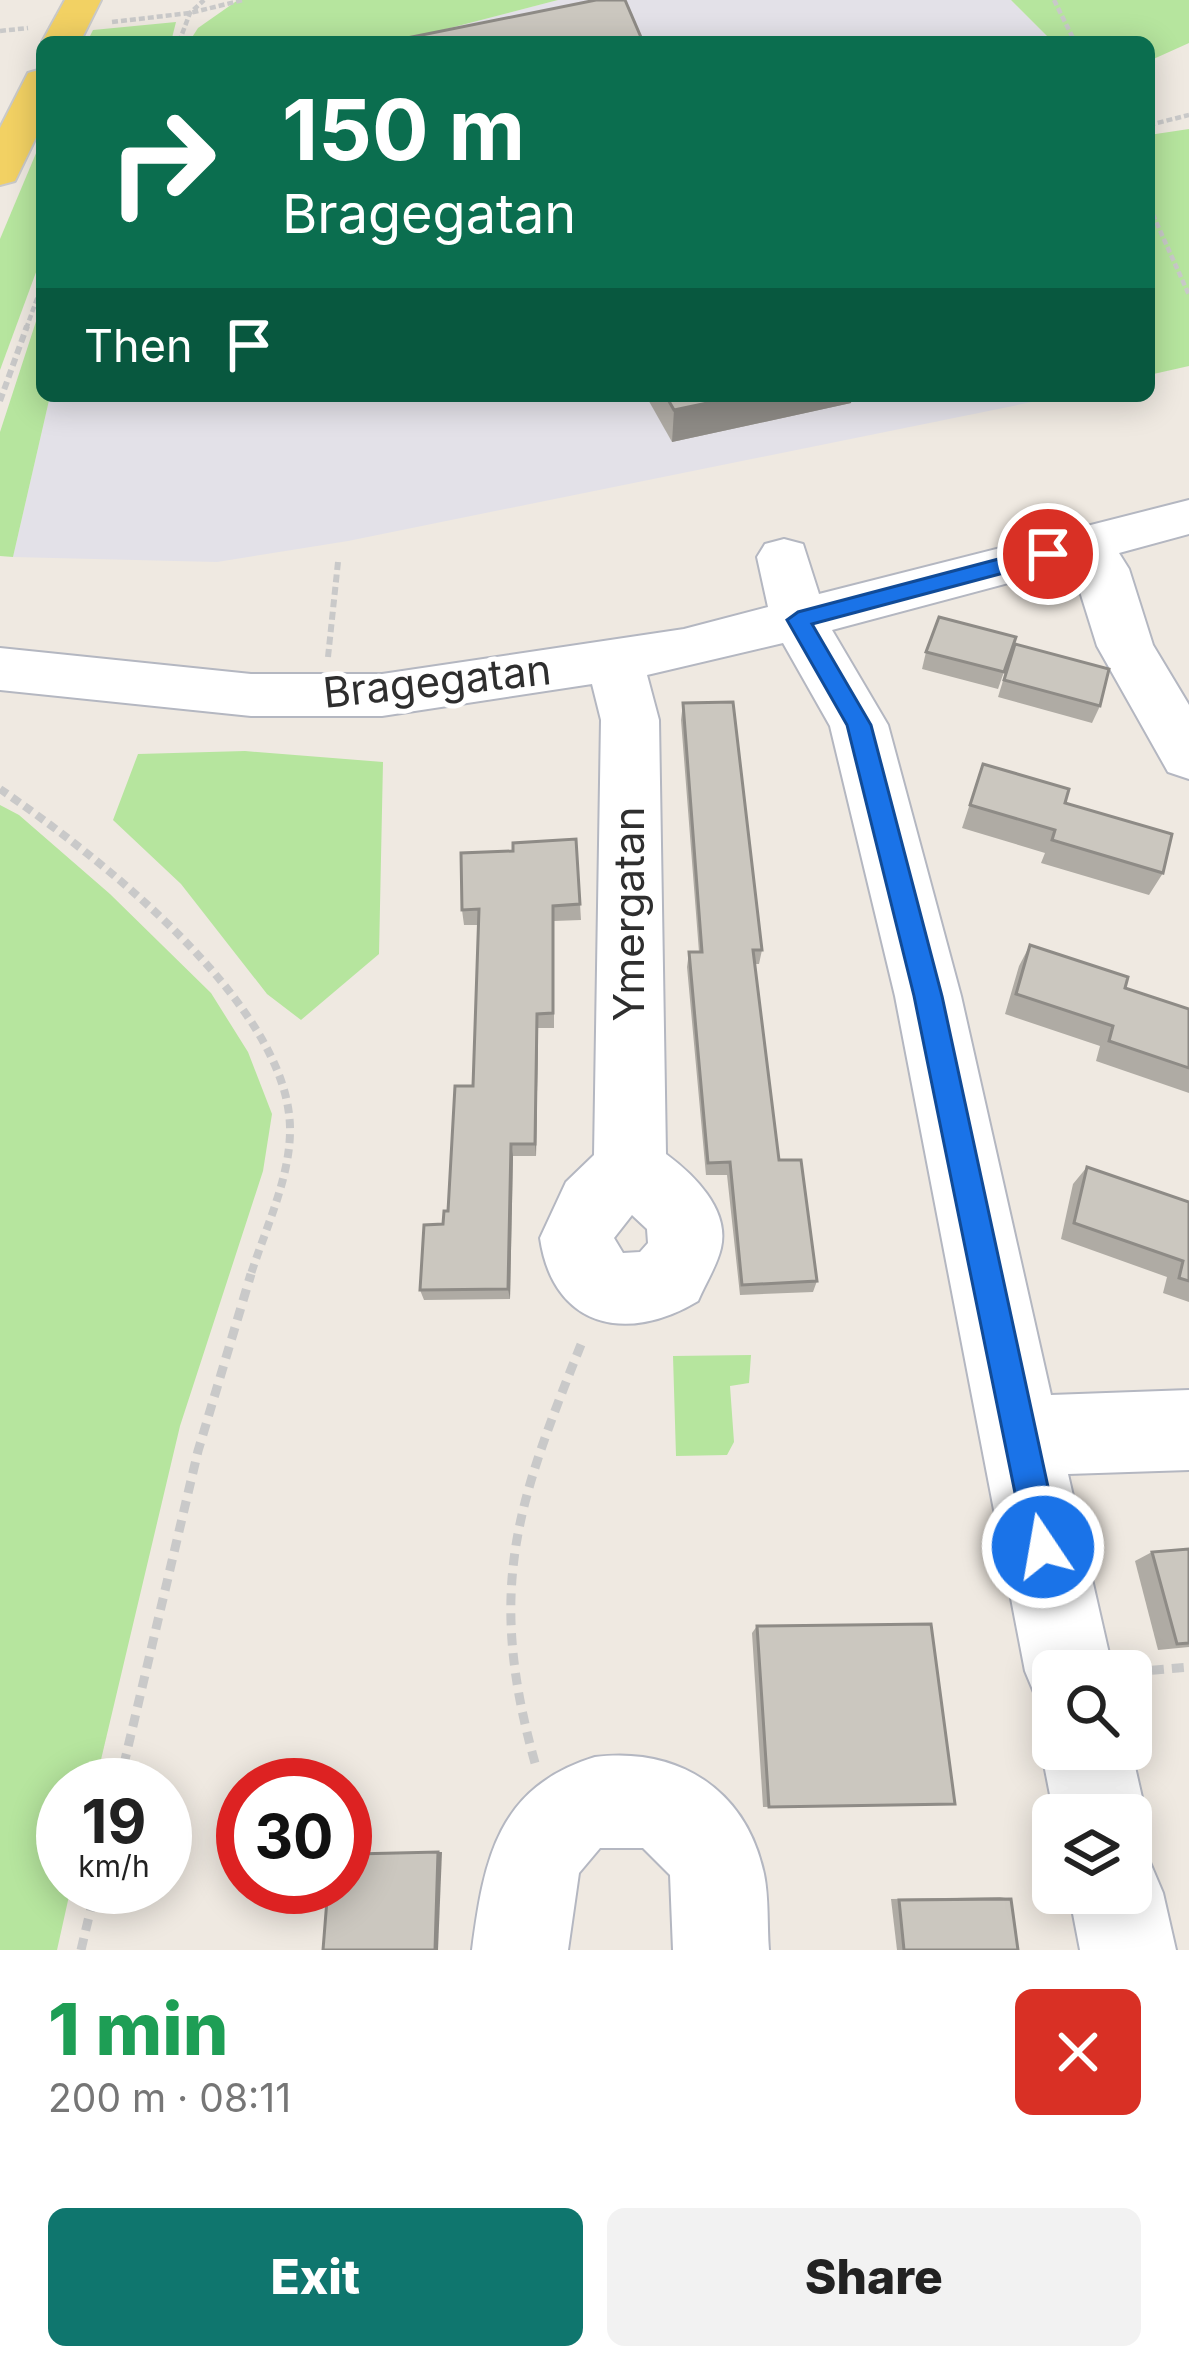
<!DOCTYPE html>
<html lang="en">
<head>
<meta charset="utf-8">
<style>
  :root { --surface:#fff; --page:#f2f2f2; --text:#222; --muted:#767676; --accent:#0f766e }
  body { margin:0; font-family:Inter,sans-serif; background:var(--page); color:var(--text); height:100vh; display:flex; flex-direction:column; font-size:45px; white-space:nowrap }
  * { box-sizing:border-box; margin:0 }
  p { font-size:39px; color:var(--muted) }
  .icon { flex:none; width:66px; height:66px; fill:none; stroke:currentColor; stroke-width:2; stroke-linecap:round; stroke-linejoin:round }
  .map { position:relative; height:1950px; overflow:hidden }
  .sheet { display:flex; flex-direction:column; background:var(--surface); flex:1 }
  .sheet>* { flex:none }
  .banner { position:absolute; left:36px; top:36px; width:1119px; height:366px; border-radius:18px; box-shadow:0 6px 30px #0003; background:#0b6e4f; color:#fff; overflow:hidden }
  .buttons { position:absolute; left:1032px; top:1650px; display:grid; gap:24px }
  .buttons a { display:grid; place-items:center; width:120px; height:120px; border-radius:18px; background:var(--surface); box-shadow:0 6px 30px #0003; font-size:60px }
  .speed { position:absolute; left:36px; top:1758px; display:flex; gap:24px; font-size:60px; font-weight:700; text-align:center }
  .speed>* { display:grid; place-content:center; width:156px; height:156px; border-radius:50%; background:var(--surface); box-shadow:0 6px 30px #0003; line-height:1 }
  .speed small { font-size:30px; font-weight:400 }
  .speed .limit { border:18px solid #d22; background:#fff; color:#111 }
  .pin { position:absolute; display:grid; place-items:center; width:102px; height:102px; color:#fff; margin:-51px; border:6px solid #fff; border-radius:50%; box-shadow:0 3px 12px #0007 }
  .me { position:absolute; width:132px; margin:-66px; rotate:348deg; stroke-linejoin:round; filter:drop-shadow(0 0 9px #0008) }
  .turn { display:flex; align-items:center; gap:42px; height:252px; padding:0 48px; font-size:54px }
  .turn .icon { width:156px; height:156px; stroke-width:2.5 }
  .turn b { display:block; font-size:84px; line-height:102px }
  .then { display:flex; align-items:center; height:114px; padding:0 48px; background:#0003; gap:24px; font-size:45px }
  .round { display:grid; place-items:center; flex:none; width:126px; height:126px; border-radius:18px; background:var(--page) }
  .overview { display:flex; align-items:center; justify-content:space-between; height:204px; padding:0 48px }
  h1 { font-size:72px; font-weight:800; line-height:90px; color:#1e9e55 }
  .action { display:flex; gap:24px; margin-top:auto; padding:24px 48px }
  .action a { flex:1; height:138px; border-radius:18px; background:var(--accent); color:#fff; font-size:48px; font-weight:800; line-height:138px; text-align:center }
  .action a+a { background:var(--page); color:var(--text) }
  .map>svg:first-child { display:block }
  .industrial { fill:#e3e1e8 }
  .green { fill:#b6e59e }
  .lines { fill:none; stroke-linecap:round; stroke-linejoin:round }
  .minor-casing { stroke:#b4b7c1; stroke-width:4 }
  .major-casing { stroke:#c9c9c9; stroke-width:4 }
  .path-far3 { stroke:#c9c9c9; stroke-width:4.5; stroke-dasharray:6 3; stroke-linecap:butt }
  .path-far2 { stroke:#c9c9c9; stroke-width:6; stroke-dasharray:8 4.5; stroke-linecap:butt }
  .path-far1 { stroke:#c9c9c9; stroke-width:8; stroke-dasharray:9 6; stroke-linecap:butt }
  .path { stroke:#c9c9c9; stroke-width:9; stroke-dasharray:12 8; stroke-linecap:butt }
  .minor { fill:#fff; fill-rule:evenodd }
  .major { fill:#f2d163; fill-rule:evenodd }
  .wall { fill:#afaba4 }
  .shaded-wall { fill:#8e8b86 }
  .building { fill:#cbc7bf; stroke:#8e8b86; stroke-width:3 }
  .route { fill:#1a73e8; stroke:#114b97; stroke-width:3 }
  .labels { text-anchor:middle; stroke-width:10; stroke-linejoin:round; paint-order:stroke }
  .street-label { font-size:42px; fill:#2e2e2e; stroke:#fff }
</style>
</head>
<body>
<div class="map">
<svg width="1189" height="1950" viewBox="0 0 1189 1950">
  <rect width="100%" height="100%" fill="#efe9e1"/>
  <!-- industrial -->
  <g class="industrial">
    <path d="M558 0H1011L1053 42H396Z"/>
    <path d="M50 396H1039L1042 400 348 541 217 562 13 557Z"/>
  </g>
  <!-- green -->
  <g class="green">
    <path d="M238 0H558L396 42H189L198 28Z"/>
    <path d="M1011 0H1189V43L1149 61V42H1053Z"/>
    <path d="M176 22 171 42H87L93 30Z"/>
    <path d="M1189 129V366L1149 375V135Z"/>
    <path d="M42 139V256L0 370V239Z"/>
    <path d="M42 303V396H50L13 557 0 556V432Z"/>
    <path d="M245 751 383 762 379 954 301 1020 267 994 181 884 113 820 138 754Z"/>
    <path d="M0 805 19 815 110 894 211 993 248 1052 272 1114 263 1171 180 1426 95 1785H63V1887H71L57 1950H0Z"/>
    <path d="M751 1355 749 1383 730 1386 734 1442 727 1455 676 1456 673 1356Z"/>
  </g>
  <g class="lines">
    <defs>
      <g id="minor">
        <path d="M1189 500V534L1119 553 1129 569 1153 645 1189 705V779L1168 772 1097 646 1072 566 832 630 888 725 961 996 1051 1395 1189 1390V1470L1068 1474 1113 1671H1053V1708L1038 1702 1025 1671 895 996 830 726 783 643 647 675 659 720 666 1154C693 1174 730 1209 721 1248 717 1266 705 1284 698 1301 627 1344 553 1328 540 1238L566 1182 594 1155 601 720 592 684 382 716H251L0 690V648L251 674H382L684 629 768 607 757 557 765 544 784 539 803 544 819 594ZM632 1215 647 1229 648 1243 640 1252 623 1253 614 1238Z"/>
        <path d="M1053 1721V1749H1131L1146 1815 1132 1847 1131 1815H1054L1041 1749Z"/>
        <path d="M595 1757C678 1747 746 1789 764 1874 769 1898 767 1925 769 1950H673L670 1875 643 1848H600L579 1873 568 1950H472C484 1858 498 1787 595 1757Z"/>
        <path d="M1131 1852 1149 1860 1163 1893 1176 1950H1080L1069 1893H1131Z"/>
      </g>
      <g id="major">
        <path d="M65 0H101L80 42H42Z"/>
        <path d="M42 69V125L15 181 0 185V128L28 73Z"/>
      </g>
    </defs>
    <!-- minor casing -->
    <use href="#minor" class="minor-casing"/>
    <!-- major casing -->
    <use href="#major" class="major-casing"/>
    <!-- path-far3 -->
    <g class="path-far3">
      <path d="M1054 0 1075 42"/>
      <path d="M112 22 190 13 243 0"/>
      <path d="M0 31 28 28"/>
      <path d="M179 42 190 13 204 0"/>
      <path d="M1149 125 1189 115"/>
      <path d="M1149 206 1189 295"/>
      <path d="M26 329 42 285"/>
    </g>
    <!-- path-far2 -->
    <g class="path-far2">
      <path d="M0 401 27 326"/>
      <path d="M328 657 338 562"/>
    </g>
    <!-- path-far1 -->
    <path class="path-far1" d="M0 789C95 854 287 1002 290 1127 291 1177 265 1229 250 1277"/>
    <!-- path -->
    <g class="path">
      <path d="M1132 1672 1189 1667"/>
      <path d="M535 1763C485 1585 518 1502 584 1337"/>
      <path d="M119 1785 198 1451 251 1274"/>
      <path d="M81 1950 96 1887"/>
    </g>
    <!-- minor -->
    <use href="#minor" class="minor"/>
    <!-- major -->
    <use href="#major" class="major"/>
  </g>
  <!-- wall -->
  <g class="wall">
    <path d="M646 396H852L851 403 672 442Z"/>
    <path d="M1016 637 998 689 922 669 926 652Z"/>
    <path d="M1009 661 1100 706 1092 723 998 697Z"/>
    <path d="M683 703 762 950 759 964H755L779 1160 817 1281 813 1292 740 1295 727 1175H706L687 967 689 952H699L681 720Z"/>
    <path d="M983 764 1065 803 1163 873 1149 895 1041 863 1045 853 962 828Z"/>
    <path d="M576 839 581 920 554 921V1028H538L536 1156H513L510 1299 424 1300 420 1290 448 1211 473 1086 478 925H464L462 910 513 851Z"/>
    <path d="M1030 945 1125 988 1189 1009V1093L1096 1061 1100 1046 1005 1014 1019 966Z"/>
    <path d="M1087 1167 1189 1202V1302L1163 1293 1167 1277 1061 1239 1073 1184Z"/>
    <path d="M1189 1549V1647L1158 1650 1135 1561 1152 1552Z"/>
    <path d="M757 1626 955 1804 763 1807 752 1633Z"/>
    <path d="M1000 1897 1011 1899 1018 1950H897L891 1899Z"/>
  </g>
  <!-- shaded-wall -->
  <g class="shaded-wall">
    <path d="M741 396H852L851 403 672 442 674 410Z"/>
    <path d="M537 1014 538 1028 536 1156 535 1144Z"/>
    <path d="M511 1144 513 1156 510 1299 508 1289Z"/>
    <path d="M438 1852H442L438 1950H435Z"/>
  </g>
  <!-- building -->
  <g class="building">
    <path d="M596 0H625L643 42H387Z"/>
    <path d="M666 396H741L674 410Z"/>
    <path d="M939 617 1016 637 1004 672 926 652Z"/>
    <path d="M1015 644 1109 669 1100 706 1004 680Z"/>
    <path d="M733 702 762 950H753L779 1160H801L817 1281 742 1285 730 1162 708 1163 689 952H702L683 703Z"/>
    <path d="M983 764 1069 789 1065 803 1172 834 1163 873 1052 840 1055 830 970 805Z"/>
    <path d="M576 839 580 904 553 906V1013L537 1014 535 1144H511L508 1289 420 1290 424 1225 443 1224 444 1211H448L455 1086H473L479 909 462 910 461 853 513 851V843Z"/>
    <path d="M1030 945 1128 977 1125 988 1189 1009V1068L1109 1041 1113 1026 1016 994Z"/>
    <path d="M1087 1167 1189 1202V1281L1179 1278 1183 1261 1074 1223Z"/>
    <path d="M1189 1549V1643L1177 1644 1152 1552Z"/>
    <path d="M931 1624 955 1804 769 1807 757 1626Z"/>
    <path d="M438 1852 435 1950H323L328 1887H345V1875H353L355 1854Z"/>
    <path d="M1011 1899 1018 1950H904L899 1900Z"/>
  </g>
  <!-- route -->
  <path class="route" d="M1048 546 1059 554 1056 559 812 624 871 725 942 996 1061 1547 1056 1559 1043 1564 1031 1559 1026 1547 914 996 847 725 787 620 798 612Z"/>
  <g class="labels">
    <!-- street labels -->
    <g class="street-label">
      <text transform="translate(437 681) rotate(-6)" y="15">Bragegatan</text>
      <text transform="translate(629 914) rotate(-90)" y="15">Ymergatan</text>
    </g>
  </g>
</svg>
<div class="buttons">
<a><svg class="icon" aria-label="search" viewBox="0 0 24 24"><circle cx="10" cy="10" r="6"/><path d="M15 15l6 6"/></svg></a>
<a><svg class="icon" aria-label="layers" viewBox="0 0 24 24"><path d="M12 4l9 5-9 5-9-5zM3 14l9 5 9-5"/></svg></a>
</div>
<div class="speed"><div>19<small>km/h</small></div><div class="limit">30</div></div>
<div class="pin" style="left:1048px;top:554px;background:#d93025"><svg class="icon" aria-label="arrive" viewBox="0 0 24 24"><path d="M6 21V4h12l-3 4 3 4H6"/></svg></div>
<svg class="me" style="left:1043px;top:1547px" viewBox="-20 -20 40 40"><circle r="17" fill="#1a73e8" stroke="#fff" stroke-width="3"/><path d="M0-11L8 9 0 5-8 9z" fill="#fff"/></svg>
<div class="banner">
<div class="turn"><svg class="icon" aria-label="right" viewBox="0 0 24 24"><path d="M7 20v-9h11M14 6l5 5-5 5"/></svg><div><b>150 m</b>Bragegatan</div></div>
<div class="then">Then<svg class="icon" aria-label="arrive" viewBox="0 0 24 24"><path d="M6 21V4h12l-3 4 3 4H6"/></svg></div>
</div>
</div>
<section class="sheet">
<div class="overview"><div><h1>1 min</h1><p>200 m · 08:11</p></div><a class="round" style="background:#d93025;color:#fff"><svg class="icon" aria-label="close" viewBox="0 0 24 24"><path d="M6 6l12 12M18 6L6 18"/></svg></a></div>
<div class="action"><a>Exit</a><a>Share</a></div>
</section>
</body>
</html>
